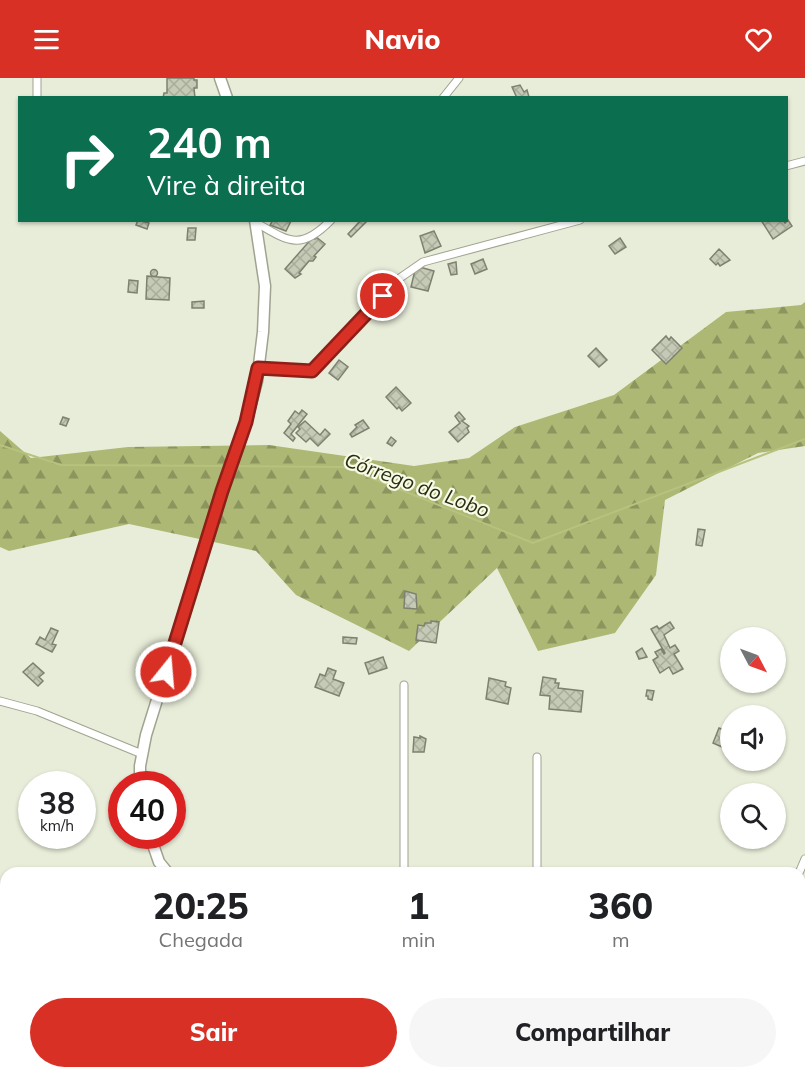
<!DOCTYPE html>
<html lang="pt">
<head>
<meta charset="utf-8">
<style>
  :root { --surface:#fff; --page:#f6f6f6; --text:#202124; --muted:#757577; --accent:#d93025 }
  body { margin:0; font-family:Mulish,sans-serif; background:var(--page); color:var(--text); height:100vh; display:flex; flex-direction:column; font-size:22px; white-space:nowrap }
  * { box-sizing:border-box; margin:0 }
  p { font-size:20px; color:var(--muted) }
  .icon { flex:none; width:33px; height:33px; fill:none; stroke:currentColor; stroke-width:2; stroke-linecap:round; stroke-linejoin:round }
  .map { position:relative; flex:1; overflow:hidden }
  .details { position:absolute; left:0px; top:789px; width:806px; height:212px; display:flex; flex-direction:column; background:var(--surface); border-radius:18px 18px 0 0; box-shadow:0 2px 4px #0004 }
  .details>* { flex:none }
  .banner { position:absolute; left:18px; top:18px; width:770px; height:126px; border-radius:0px; box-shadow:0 2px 4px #0004; background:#0b6e4f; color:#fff; overflow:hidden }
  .needle { width:39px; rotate:131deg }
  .controls { position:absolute; left:720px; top:549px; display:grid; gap:12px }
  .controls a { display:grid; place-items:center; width:66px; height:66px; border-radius:50%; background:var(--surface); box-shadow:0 2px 4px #0004; font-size:30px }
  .speed { position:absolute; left:18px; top:693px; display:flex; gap:12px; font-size:30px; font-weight:700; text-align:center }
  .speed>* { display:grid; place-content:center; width:78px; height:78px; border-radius:50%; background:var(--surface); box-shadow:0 2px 4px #0004; line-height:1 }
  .speed small { font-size:15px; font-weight:400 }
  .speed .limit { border:9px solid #d22; background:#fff; color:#111 }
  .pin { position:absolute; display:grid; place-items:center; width:51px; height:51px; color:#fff; margin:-26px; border:3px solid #fff; border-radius:50%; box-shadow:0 2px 6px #0007 }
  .me { position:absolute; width:66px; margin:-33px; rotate:17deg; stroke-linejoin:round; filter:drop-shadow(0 0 4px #0008) }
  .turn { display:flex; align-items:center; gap:21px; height:126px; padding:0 30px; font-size:27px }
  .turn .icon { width:78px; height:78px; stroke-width:2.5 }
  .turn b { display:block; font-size:42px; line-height:51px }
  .eta { display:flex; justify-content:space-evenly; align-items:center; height:102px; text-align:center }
  .eta b { font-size:36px; font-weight:800; line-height:42px }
  .primary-button { display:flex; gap:12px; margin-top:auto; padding:12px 30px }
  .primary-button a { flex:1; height:69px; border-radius:36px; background:var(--accent); color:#fff; font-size:24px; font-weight:800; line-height:69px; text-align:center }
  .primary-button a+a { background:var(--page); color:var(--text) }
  header { display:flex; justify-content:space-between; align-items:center; height:78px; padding:0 30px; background:var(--accent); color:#fff; font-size:27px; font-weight:800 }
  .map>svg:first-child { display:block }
  .forest { fill:url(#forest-firs) }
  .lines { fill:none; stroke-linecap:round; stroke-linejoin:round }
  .stream { stroke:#b6c27d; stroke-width:2 }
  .building { fill:url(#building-cross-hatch); stroke:#7e8170; stroke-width:1.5 }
  .street-casing { stroke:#9fa390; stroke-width:9 }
  .secondary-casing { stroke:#9fa390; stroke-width:13 }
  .street { stroke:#fff; stroke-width:7 }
  .secondary { stroke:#fff; stroke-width:10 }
  .route-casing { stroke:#8d1f18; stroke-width:15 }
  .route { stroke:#d93025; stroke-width:10 }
  .labels { text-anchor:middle; stroke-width:4.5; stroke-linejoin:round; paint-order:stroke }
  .water-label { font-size:20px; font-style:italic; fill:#292e10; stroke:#f6fae6 }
</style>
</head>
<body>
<header><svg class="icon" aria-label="menu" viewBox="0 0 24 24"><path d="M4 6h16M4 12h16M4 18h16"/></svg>Navio<svg class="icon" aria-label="heart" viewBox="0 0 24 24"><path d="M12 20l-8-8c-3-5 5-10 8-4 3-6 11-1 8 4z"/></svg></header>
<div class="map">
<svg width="805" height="1000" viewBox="0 0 805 1000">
  <defs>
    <pattern id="forest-firs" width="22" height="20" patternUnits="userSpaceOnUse" patternTransform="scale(1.5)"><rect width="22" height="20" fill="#acb873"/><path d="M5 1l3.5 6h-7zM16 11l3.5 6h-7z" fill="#8b955d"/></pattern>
    <pattern id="building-cross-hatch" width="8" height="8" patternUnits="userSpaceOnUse" patternTransform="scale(1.5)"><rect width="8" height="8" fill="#c5cab6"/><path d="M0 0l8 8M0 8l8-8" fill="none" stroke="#a8ad9b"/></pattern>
  </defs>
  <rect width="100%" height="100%" fill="#e8edd9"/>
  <!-- forest -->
  <path class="forest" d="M805 224V368L758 375 665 422 656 497 615 555 538 573 497 490 409 573 296 517 256 473 129 446 9 473 0 469V353L31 380 128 369 269 367 414 388 469 380 515 349 614 317 726 234 801 227Z"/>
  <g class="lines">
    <!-- stream -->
    <g class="stream">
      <path d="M0 367 61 387 228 388"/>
      <path d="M234 388 344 389 533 465 805 361"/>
    </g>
  </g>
  <!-- building -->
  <g class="building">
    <path d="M167 0H194V2H197V10H194L195 20H163L164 15H167Z"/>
    <path d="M520 7 524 14 527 12 529 19 517 20 512 9Z"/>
    <path d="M138 142 149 145 147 151 136 147Z"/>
    <path d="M273 142H290L291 143 286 153 270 147Z"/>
    <path d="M361 142H368L351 159 348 156Z"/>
    <path d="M761 142H783L785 145 788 142 792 148 773 161Z"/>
    <path d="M188 150H196L195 162H187Z"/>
    <path d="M434 153 441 168 425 175 420 158Z"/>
    <path d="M313 159 315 161 316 159 325 166 314 178 316 179 313 183H309L299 195 301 196 295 200 285 191Z"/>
    <path d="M620 160 626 169 615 176 609 168Z"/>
    <path d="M719 171 730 182 720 188 718 185 716 187 710 181Z"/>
    <path d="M483 181 487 191 475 196 471 186Z"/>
    <path d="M456 184 457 196 451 197 448 186Z"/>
    <path d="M416 188 434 193 428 213 411 209Z"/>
    <circle cx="154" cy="195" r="3.5"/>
    <path d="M147 198 170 200 169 222 146 221Z"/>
    <path d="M129 202 138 203 137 215 128 214Z"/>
    <path d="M204 223V230H192V224Z"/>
    <path d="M666 258 669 262 671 259 682 270 666 286 652 272Z"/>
    <path d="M596 270 607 282 599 289 588 278Z"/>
    <path d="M339 282 348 289 338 302 329 295Z"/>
    <path d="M396 309 411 325 402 333 399 329 397 331 386 319Z"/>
    <path d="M302 332 307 336 291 356 295 360 293 363 284 355 291 346 288 343 295 333 299 336Z"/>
    <path d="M459 334 465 341 462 343 469 348 467 350 469 354 458 364 449 354 460 345 455 338Z"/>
    <path d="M63 339 69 341 66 348 60 346Z"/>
    <path d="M363 342 369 350 352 359 350 356 357 349 355 347Z"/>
    <path d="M305 343 320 357 325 351 330 356 318 368 310 360 306 364 296 355 300 351 298 349Z"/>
    <path d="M391 359 396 363 392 368 387 365Z"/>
    <path d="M698 451 705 452 702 468 696 467Z"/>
    <path d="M405 513 416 516 417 531 404 530Z"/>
    <path d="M431 543 439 544 436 565 416 562 418 547 424 548 425 545H431Z"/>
    <path d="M670 544 674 550 664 557 670 570 675 567 679 573 674 576 683 591 673 596 669 589 660 595 653 582 658 579 655 574 661 571 664 576 665 575 651 551 657 548 659 551Z"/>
    <path d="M51 550 58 553 52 566 56 567 52 574 36 566 40 559 45 562Z"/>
    <path d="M343 559 357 560 356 566 343 565Z"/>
    <path d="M642 570 647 579 639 581 636 574Z"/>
    <path d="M383 579 387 590 369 596 365 585Z"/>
    <path d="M33 585 44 595 39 599 43 603 38 608 23 594Z"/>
    <path d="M328 590 336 593 333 601 344 605 339 618 315 609 320 596 325 598Z"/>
    <path d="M543 599 556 601 555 605H559L558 610 583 613 581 634 549 631 550 618 540 617Z"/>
    <path d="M489 600 506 604 505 608 511 610 508 626 486 621Z"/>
    <path d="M647 612 654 613 652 622 648 621V618H646Z"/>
    <path d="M719 650 726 653 722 669 713 665Z"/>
    <path d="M420 658 426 661 424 674H413L414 659 420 660Z"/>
    <path d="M364 994H382L380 1000H370L363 996Z"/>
  </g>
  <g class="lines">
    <defs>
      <g id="street">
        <path d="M37 20V0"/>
        <path d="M443 20 459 0"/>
        <path d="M786 88 805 83"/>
        <path d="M255 144C288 163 300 174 331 142"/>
        <path d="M258 290 312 293 397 202 423 184 580 142"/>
        <path d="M0 623 37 633 142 676"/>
        <path d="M537 679V795"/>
        <path d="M404 795V607"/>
        <path d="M799 795 805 781"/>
      </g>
      <g id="secondary">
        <path d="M220 0 227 20"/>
        <path d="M140 706V688L146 657 222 413 246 344 257 303 263 254 265 208 255 142"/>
        <path d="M150 758 159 784 168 795"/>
        <path d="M800 951 805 952"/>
      </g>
    </defs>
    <!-- street casing -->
    <use href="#street" class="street-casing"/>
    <!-- secondary casing -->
    <use href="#secondary" class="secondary-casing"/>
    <!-- street -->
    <use href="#street" class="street"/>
    <!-- secondary -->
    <use href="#secondary" class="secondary"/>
  </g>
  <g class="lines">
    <defs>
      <path id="route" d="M166 594 222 413 246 344 258 290 312 293 383 218"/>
    </defs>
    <!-- route casing -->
    <use href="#route" class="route-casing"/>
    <!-- route -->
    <use href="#route" class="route"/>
  </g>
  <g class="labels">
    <!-- water labels -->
    <g class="water-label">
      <text transform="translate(417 407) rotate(20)" y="7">Córrego do Lobo</text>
    </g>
  </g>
</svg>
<div class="controls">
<a><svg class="needle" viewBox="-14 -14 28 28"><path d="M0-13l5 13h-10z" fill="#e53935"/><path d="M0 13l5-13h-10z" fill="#757577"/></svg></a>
<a><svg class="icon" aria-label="sound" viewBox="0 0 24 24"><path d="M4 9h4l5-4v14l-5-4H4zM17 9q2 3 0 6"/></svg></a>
<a><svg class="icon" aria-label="search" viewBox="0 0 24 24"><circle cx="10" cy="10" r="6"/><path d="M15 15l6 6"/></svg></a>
</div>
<div class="speed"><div>38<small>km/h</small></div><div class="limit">40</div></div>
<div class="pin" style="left:383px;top:218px;background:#d93025"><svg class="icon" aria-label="arrive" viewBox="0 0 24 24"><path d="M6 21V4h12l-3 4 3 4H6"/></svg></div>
<svg class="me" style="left:166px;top:594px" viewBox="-20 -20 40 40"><circle r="17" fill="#d93025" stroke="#fff" stroke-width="3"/><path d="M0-11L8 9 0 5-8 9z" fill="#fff"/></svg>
<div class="banner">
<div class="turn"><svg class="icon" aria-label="right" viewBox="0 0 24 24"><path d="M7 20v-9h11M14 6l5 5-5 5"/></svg><div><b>240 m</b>Vire à direita</div></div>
</div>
<section class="details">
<div class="eta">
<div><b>20:25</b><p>Chegada</p></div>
<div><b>1</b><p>min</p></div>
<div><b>360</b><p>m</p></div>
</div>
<div class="primary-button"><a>Sair</a><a>Compartilhar</a></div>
</section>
</div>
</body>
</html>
